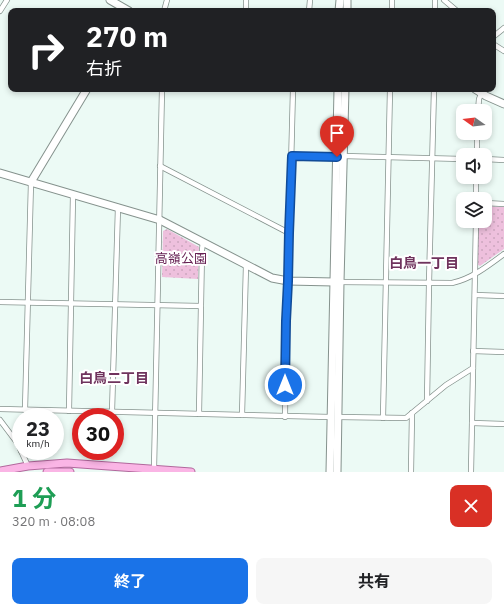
<!DOCTYPE html>
<html lang="ja">
<head>
<meta charset="utf-8">
<style>
  :root { --surface:#fff; --page:#f6f6f6; --text:#202124; --muted:#757577; --accent:#1a73e8 }
  body { margin:0; font-family:"IBM Plex Sans","Noto Sans JP",sans-serif; background:var(--page); color:var(--text); height:100vh; display:flex; flex-direction:column; font-size:15px; white-space:nowrap }
  * { box-sizing:border-box; margin:0 }
  p { font-size:13px; color:var(--muted) }
  .icon { flex:none; width:22px; height:22px; fill:none; stroke:currentColor; stroke-width:2; stroke-linecap:round; stroke-linejoin:round }
  .map { position:relative; height:472px; overflow:hidden }
  .drawer { display:flex; flex-direction:column; background:var(--surface); flex:1 }
  .drawer>* { flex:none }
  .guide { position:absolute; left:8px; top:8px; width:488px; height:84px; border-radius:8px; box-shadow:0 2px 6px #0003; background:#202124; color:#fff; overflow:hidden }
  .needle { width:26px; rotate:284deg }
  .tools { position:absolute; left:456px; top:104px; display:grid; gap:8px }
  .tools a { display:grid; place-items:center; width:36px; height:36px; border-radius:8px; background:var(--surface); box-shadow:0 2px 6px #0003; font-size:20px }
  .speed { position:absolute; left:12px; top:408px; display:flex; gap:8px; font-size:20px; font-weight:700; text-align:center }
  .speed>* { display:grid; place-content:center; width:52px; height:52px; border-radius:50%; background:var(--surface); box-shadow:0 2px 6px #0003; line-height:1 }
  .speed small { font-size:10px; font-weight:400 }
  .speed .limit { border:6px solid #d22; background:#fff; color:#111 }
  .pin { position:absolute; display:grid; place-items:center; width:34px; height:34px; color:#fff; margin:-41px -17px; border-radius:50% 50% 50% 0; rotate:-45deg; box-shadow:0 0 4px #0007 }
  .pin .icon { rotate:45deg }
  .me { position:absolute; width:44px; margin:-22px; rotate:0deg; stroke-linejoin:round; filter:drop-shadow(0 0 3px #0008) }
  .turn { display:flex; align-items:center; gap:14px; height:84px; padding:0 12px; font-size:18px }
  .turn .icon { width:52px; height:52px; stroke-width:2.5 }
  .turn b { display:block; font-size:28px; line-height:34px }
  .round { display:grid; place-items:center; flex:none; width:42px; height:42px; border-radius:8px; background:var(--page) }
  .overview { display:flex; align-items:center; justify-content:space-between; height:68px; padding:0 12px }
  h1 { font-size:24px; font-weight:700; line-height:30px; color:#1e9e55 }
  .cta { display:flex; gap:8px; margin-top:auto; padding:8px 12px }
  .cta a { flex:1; height:46px; border-radius:8px; background:var(--accent); color:#fff; font-size:16px; font-weight:700; line-height:46px; text-align:center }
  .cta a+a { background:var(--page); color:var(--text) }
  .map>svg:first-child { display:block }
  .park { fill:url(#park-dots) }
  .lines { fill:none; stroke-linecap:round; stroke-linejoin:round }
  .street-casing { stroke:#85928d; stroke-width:6 }
  .secondary-casing { stroke:#85928d; stroke-width:9 }
  .primary-casing { stroke:#b1689c; stroke-width:9 }
  .street { stroke:#fff; stroke-width:4.5 }
  .secondary { stroke:#fff; stroke-width:7 }
  .primary { stroke:#fab5e5; stroke-width:7 }
  .route-casing { stroke:#114b97; stroke-width:10 }
  .route { stroke:#1a73e8; stroke-width:7 }
  .labels { text-anchor:middle; stroke-width:4; stroke-linejoin:round; paint-order:stroke }
  .park-label { font-size:13px; fill:#662053; stroke:#fff }
  .neighbourhood-label { font-size:14px; font-weight:bold; fill:#6f335d; stroke:#fff }
</style>
</head>
<body>
<div class="map">
<svg width="504" height="472" viewBox="0 0 504 472">
  <defs>
    <pattern id="park-dots" width="8" height="8" patternUnits="userSpaceOnUse"><rect width="8" height="8" fill="#eec0dd"/><path d="M2 2h.1M6 6h.1" fill="none" stroke="#cca6be" stroke-width="1.8" stroke-linecap="round"/></pattern>
  </defs>
  <rect width="100%" height="100%" fill="#ecfaf5"/>
  <!-- park -->
  <g class="park">
    <path d="M485 206 504 207V249L480 266 477 264 478 221H485Z"/>
    <path d="M167 229 199 247 198 279 162 277 163 231Z"/>
  </g>
  <g class="lines">
    <defs>
      <g id="street">
        <path d="M435 0V11"/>
        <path d="M444 0 457 11"/>
        <path d="M0 11 7 0"/>
        <path d="M164 11 167 0"/>
        <path d="M246 11V0"/>
        <path d="M309 11 310 0"/>
        <path d="M392 11V0"/>
        <path d="M493 37 504 28"/>
        <path d="M493 44 504 51"/>
        <path d="M478 111 479 99 481 94"/>
        <path d="M477 155V133"/>
        <path d="M343 156 463 159"/>
        <path d="M292 157H337"/>
        <path d="M485 159 504 160"/>
        <path d="M160 166 289 233"/>
        <path d="M476 199V177"/>
        <path d="M485 203 504 204"/>
        <path d="M337 282 452 283C471 279 488 266 504 254"/>
        <path d="M475 295 504 296"/>
        <path d="M0 302 201 306"/>
        <path d="M473 351 504 352"/>
        <path d="M427 401 429 283 434 89"/>
        <path d="M0 409 331 417"/>
        <path d="M25 410 31 182"/>
        <path d="M69 411 73 195"/>
        <path d="M112 412 118 207"/>
        <path d="M199 414 202 250 203 242"/>
        <path d="M242 415 246 265"/>
        <path d="M285 417 286 321 288 281 293 89"/>
        <path d="M338 417 406 418 446 385 473 368"/>
        <path d="M383 418 390 89"/>
        <path d="M0 420 18 444 21 451"/>
        <path d="M472 423 504 424"/>
        <path d="M21 451 28 466"/>
        <path d="M154 469 162 89"/>
        <path d="M411 472 412 413"/>
        <path d="M471 472 476 221"/>
      </g>
      <g id="secondary">
        <path d="M110 0 129 11"/>
        <path d="M339 11 340 0"/>
        <path d="M347 11V0"/>
        <path d="M475 89 486 96 504 104"/>
        <path d="M0 173 160 220 272 278 288 281 334 282"/>
        <path d="M31 182 87 89"/>
        <path d="M330 472 338 89"/>
        <path d="M337 472 340 282 345 89"/>
      </g>
      <g id="primary">
        <path d="M0 471 28 466 67 463 191 472"/>
        <path d="M47 472H70"/>
      </g>
    </defs>
    <!-- street casing -->
    <use href="#street" class="street-casing"/>
    <!-- secondary casing -->
    <use href="#secondary" class="secondary-casing"/>
    <!-- primary casing -->
    <use href="#primary" class="primary-casing"/>
    <!-- street -->
    <use href="#street" class="street"/>
    <!-- secondary -->
    <use href="#secondary" class="secondary"/>
    <!-- primary -->
    <use href="#primary" class="primary"/>
  </g>
  <g class="lines">
    <defs>
      <path id="route" d="M285 385 286 321 288 281 289 233 292 156 337 157"/>
    </defs>
    <!-- route casing -->
    <use href="#route" class="route-casing"/>
    <!-- route -->
    <use href="#route" class="route"/>
  </g>
  <g class="labels">
    <!-- park labels -->
    <g class="park-label">
      <text x="181" y="263">高嶺公園</text>
    </g>
    <!-- neighbourhood labels -->
    <g class="neighbourhood-label">
      <text x="424" y="268">白鳥一丁目</text>
      <text x="114" y="383">白鳥二丁目</text>
    </g>
  </g>
</svg>
<div class="tools">
<a><svg class="needle" viewBox="-14 -14 28 28"><path d="M0-13l5 13h-10z" fill="#e53935"/><path d="M0 13l5-13h-10z" fill="#757577"/></svg></a>
<a><svg class="icon" aria-label="sound" viewBox="0 0 24 24"><path d="M4 9h4l5-4v14l-5-4H4zM17 9q2 3 0 6"/></svg></a>
<a><svg class="icon" aria-label="layers" viewBox="0 0 24 24"><path d="M12 4l9 5-9 5-9-5zM3 14l9 5 9-5"/></svg></a>
</div>
<div class="speed"><div>23<small>km/h</small></div><div class="limit">30</div></div>
<div class="pin" style="left:337px;top:157px;background:#d93025"><svg class="icon" aria-label="arrive" viewBox="0 0 24 24"><path d="M6 21V4h12l-3 4 3 4H6"/></svg></div>
<svg class="me" style="left:285px;top:385px" viewBox="-20 -20 40 40"><circle r="17" fill="#1a73e8" stroke="#fff" stroke-width="3"/><path d="M0-11L8 9 0 5-8 9z" fill="#fff"/></svg>
<div class="guide">
<div class="turn"><svg class="icon" aria-label="right" viewBox="0 0 24 24"><path d="M7 20v-9h11M14 6l5 5-5 5"/></svg><div><b>270 m</b>右折</div></div>
</div>
</div>
<section class="drawer">
<div class="overview"><div><h1>1 分</h1><p>320 m · 08:08</p></div><a class="round" style="background:#d93025;color:#fff"><svg class="icon" aria-label="close" viewBox="0 0 24 24"><path d="M6 6l12 12M18 6L6 18"/></svg></a></div>
<div class="cta"><a>終了</a><a>共有</a></div>
</section>
</body>
</html>
